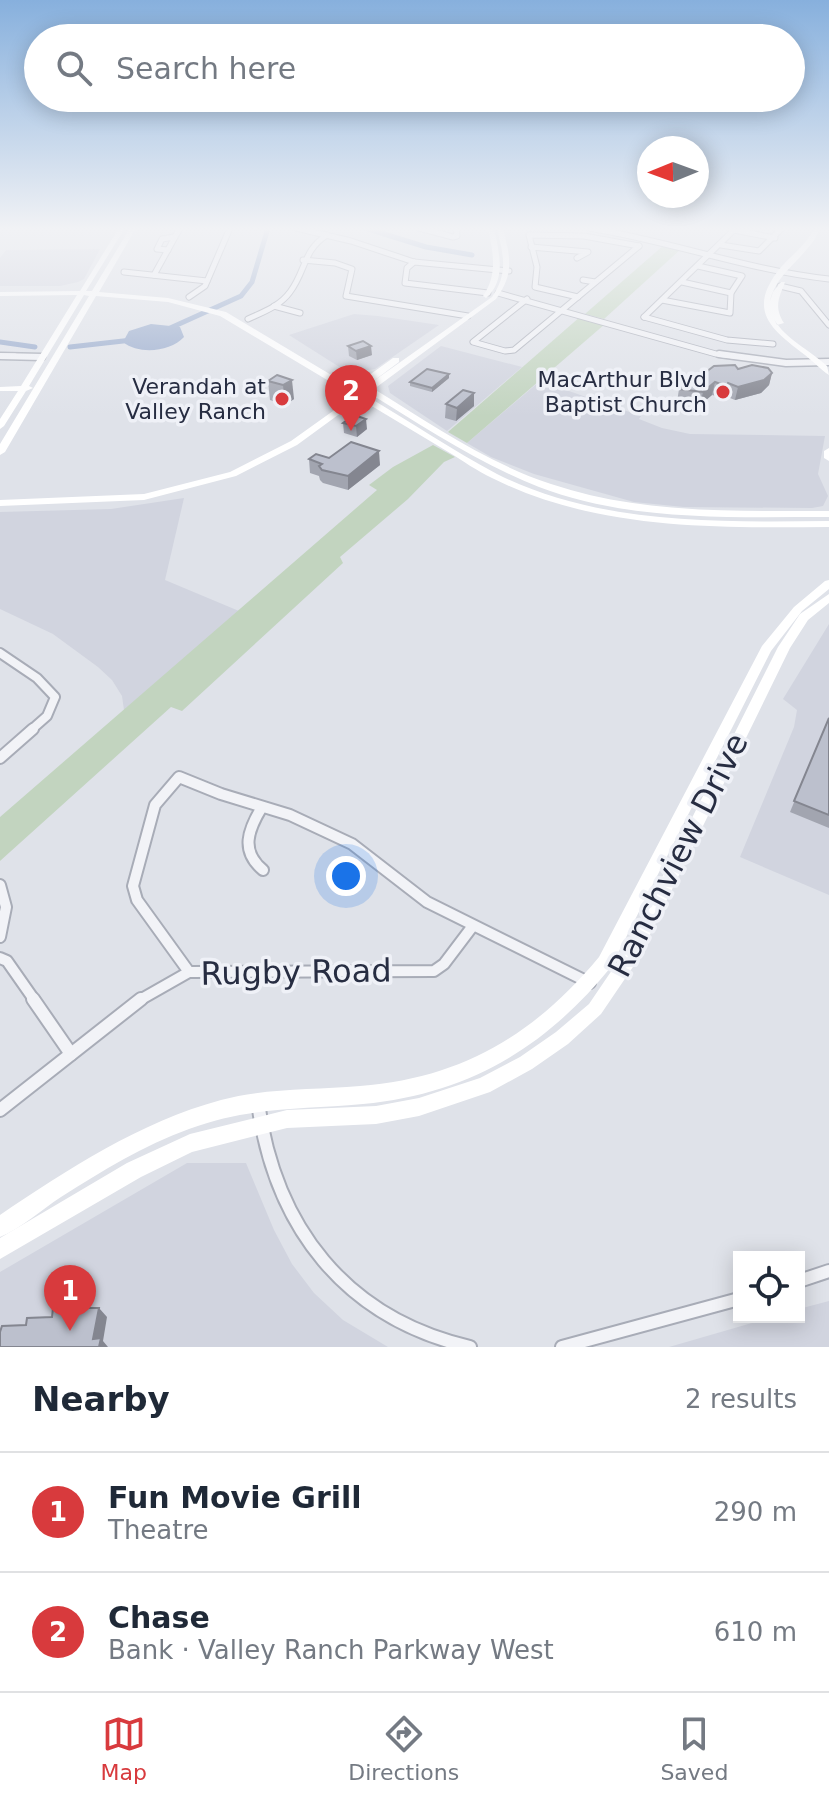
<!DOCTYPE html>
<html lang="en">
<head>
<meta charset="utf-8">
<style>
  :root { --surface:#fff; --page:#f2f2f3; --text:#1f2937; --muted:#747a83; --line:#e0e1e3; --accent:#d83a3d }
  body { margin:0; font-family:"DejaVu Sans",sans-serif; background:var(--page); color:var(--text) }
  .controls { position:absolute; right:24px; bottom:24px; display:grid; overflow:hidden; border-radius:0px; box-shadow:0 4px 20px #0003 }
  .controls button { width:72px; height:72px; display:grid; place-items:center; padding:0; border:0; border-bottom:2px solid var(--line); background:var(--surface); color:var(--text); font:40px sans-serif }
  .compass { position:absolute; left:637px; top:136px; width:72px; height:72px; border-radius:50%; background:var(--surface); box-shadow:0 4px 20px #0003; rotate:269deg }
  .you { position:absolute; left:346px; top:876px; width:28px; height:28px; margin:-20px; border:6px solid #fff; border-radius:50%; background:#1a73e8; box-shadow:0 0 0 12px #1a73e833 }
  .badge { display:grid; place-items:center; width:52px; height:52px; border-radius:50%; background:var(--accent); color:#fff; font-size:26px; font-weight:700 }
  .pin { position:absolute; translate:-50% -66px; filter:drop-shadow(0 2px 4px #0008) }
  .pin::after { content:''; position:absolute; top:42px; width:28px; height:24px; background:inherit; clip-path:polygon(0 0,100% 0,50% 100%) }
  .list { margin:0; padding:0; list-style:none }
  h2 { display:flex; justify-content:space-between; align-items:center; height:104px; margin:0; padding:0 32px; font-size:34px }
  h2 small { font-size:26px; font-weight:400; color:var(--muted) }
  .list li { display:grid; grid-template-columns:52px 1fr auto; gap:24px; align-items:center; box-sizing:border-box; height:120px; padding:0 32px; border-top:2px solid var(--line) }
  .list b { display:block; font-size:30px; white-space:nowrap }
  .list p { margin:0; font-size:26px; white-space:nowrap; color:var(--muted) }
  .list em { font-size:26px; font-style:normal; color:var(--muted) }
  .icon { flex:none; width:44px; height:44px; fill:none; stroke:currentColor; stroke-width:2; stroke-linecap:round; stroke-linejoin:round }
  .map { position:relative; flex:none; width:829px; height:1347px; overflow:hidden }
  .search { position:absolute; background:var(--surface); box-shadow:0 4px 20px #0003; left:24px; right:24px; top:24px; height:88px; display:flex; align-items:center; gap:20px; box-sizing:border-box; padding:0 28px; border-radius:44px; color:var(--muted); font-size:30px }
  .sheet { height:344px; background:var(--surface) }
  nav { display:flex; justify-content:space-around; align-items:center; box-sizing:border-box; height:112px; border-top:2px solid var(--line); background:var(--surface); font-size:22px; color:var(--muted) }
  nav a { display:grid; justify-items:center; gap:4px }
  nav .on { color:var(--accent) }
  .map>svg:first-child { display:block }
  .built { fill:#d1d4df }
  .green { fill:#c2d4bf }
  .water { fill:#97aacc }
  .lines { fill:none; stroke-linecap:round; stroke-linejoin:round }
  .canal { stroke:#97aacc; stroke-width:5 }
  .street-far4-casing { stroke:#a8acb7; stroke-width:7 }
  .street-far3-casing { stroke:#a8acb7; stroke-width:9 }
  .street-far2-casing { stroke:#a8acb7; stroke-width:12 }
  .street-far1-casing { stroke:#a8acb7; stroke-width:14 }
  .street-casing { stroke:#a8acb7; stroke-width:16 }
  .street-far4 { stroke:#f2f3f7; stroke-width:5 }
  .street-far3 { stroke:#f2f3f7; stroke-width:6 }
  .street-far2 { stroke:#f2f3f7; stroke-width:8 }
  .street-far1 { stroke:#f2f3f7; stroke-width:10 }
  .street { stroke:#f2f3f7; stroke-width:12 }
  .secondary { fill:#fff; fill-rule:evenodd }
  .wall { fill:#a2a5b0 }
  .shaded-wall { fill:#848690 }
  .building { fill:#bcc0cd; stroke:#848690; stroke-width:2 }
  .poi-dot { fill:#d83a3d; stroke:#eff1f7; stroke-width:3 }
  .labels { text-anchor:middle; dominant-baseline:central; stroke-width:7; stroke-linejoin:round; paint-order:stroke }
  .far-poi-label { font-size:22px; fill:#272d42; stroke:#eff1f7; text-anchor:end }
  .near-street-label { font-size:32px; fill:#272d42; stroke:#eff1f7 }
</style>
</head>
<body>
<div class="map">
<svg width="829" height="1347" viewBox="0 0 829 1347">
  <rect width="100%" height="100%" fill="#dfe2e9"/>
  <g class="built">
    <polygon points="100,249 84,279 78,282 60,286 0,286 0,258 6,250"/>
    <polygon points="354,314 378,316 439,325 375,369 360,371 341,368 289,335"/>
    <polygon points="441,346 522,367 447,431 390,393 388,386"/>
    <polygon points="540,381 641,416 639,419 662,428 690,434 825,436 818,474 828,496 823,506 812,508 684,507 634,502 534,474 491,457 467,443"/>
    <polygon points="184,498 165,580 239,611 124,710 122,696 112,680 98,667 53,634 0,609 0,512 111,509"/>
    <polygon points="829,624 829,895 740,857 794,727 797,710 783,699"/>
    <polygon points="187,1163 246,1163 274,1230 292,1264 314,1293 343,1320 388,1347 0,1347 0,1272"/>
    <polygon points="829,1301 829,1347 669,1347 773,1317 799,1317 799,1309"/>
  </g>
  <g class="green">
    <polygon points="665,244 681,249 604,319 585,314"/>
    <polygon points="581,316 605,324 467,443 448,432"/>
    <polygon points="433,445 455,457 444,462 408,499 340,557 343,563 182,711 171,707 0,861 0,817 377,490 369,485 393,467"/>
  </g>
  <path class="water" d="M 151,324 L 180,327 L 184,337 C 170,352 139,355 123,342 L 129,331 Z"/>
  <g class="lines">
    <g class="canal">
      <polyline points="365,228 426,247 472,255"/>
      <polyline points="168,329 241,296 252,282 268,228"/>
      <polyline points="0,342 35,347"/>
      <polyline points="70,347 132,340"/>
    </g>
    <defs>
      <g id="street-far4">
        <polyline points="296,228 351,241 414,262 509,271"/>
        <polyline points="419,228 453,237 457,236 456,228"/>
        <path d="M 589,228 C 670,241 747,270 829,279"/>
        <polyline points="734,230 775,238"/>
        <polyline points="721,245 759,251 782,228"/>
        <polyline points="531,247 588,252 577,258"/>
        <polyline points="168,250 157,249 162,239 174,237"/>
        <polyline points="303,260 335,263 352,269 346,296 468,316"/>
        <polyline points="414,262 407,268 405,283 488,293"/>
        <polyline points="124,272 207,281"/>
        <polyline points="154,275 180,228"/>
        <polyline points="583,280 595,282"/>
        <polyline points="682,282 731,293"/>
        <polyline points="780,286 801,291 829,325"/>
        <polyline points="498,293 716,354 734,356"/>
        <polyline points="189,297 205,286 230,228"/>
        <polyline points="578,297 535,287 537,267 529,235 584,236 639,246"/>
        <polyline points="527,299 473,342 505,351 514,350 639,246"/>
        <polyline points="662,300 730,313 731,293 742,276 698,266"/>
        <polyline points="274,306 300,313"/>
        <polyline points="644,317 727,340 773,344"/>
        <polyline points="644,317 736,228"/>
        <path d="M 248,319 C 263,312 280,306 290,292 C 306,271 303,250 327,235"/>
        <polyline points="0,356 15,356"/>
      </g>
      <g id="street-far3">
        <polyline points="719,354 786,363 829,362"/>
        <polyline points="0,356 42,357"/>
      </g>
      <polyline id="street-far2" points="0,653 37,678 55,697 47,716 30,731"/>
      <g id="street-far1">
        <polyline points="0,758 33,729"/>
        <path d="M 262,807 C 248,830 240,851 263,870"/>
        <polyline points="0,885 6,907 0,937"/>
        <polyline points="0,958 7,961 35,1001"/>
        <polyline points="189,972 137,900 133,886 155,805 179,777 221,794 290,815 352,844 427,902 590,983"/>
        <polyline points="138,1001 189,972 434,971 444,964 472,927"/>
      </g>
      <g id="street">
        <polyline points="33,999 71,1054"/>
        <path d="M 258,1103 C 275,1227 345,1318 470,1347"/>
        <polyline points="0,1110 141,999"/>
        <polyline points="799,1281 829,1271"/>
        <polyline points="562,1347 739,1299"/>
      </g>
    </defs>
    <use href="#street-far4" class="street-far4-casing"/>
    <use href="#street-far3" class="street-far3-casing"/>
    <use href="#street-far2" class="street-far2-casing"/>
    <use href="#street-far1" class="street-far1-casing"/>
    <use href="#street" class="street-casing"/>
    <use href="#street-far4" class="street-far4"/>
    <use href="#street-far3" class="street-far3"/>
    <use href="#street-far2" class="street-far2"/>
    <use href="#street-far1" class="street-far1"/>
    <use href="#street" class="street"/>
    <g class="secondary">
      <path d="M 119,228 L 125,228 L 86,291 L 92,291 L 130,228 L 136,228 L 99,292 L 168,298 L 226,312 L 353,388 L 356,385 L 351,381 L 352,379 L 361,381 L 393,358 L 399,358 L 399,362 L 368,385 L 492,297 C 509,272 503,255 497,228 L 503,228 C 510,257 515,273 496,299 L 374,389 C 431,424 487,463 551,484 C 640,514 736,511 829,511 L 829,517 C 733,517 630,522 539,487 C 478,463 424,427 369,393 L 365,395 C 409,421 452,450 497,474 C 598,525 719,522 829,521 L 829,527 C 716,528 595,530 492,478 C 477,471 463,461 450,453 C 420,435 390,417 360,399 L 297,445 L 236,476 L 144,500 L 0,506 L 0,500 L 144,494 L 230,472 L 291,441 L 354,396 L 220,316 L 168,302 L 96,296 L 5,452 L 0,455 L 0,444 L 89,296 L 84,295 L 29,386 L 33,388 L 26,391 L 4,426 L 0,429 L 0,419 L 18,391 L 0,391 L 0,387 L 21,386 L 77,295 L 0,296 L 0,292 L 80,291 Z"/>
      <path d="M 488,228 L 494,228 C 499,252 507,280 486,298 L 483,296 C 498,274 493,253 488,228 Z"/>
      <path d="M 814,228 L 820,228 C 810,256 777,270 770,301 L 773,292 L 781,282 L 785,282 C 780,296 773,306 784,323 L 777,325 L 774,319 C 785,339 810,350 827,366 L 829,375 C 821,370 814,362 805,355 C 769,328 746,309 782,266 C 793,254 808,243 814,228 Z"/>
      <path d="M 337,371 L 366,372 L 370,374 C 362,378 344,377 336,373 Z"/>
      <polygon points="829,448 829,461 824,458 824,451"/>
      <path d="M 829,580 L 829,589 L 802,611 L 771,651 L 611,967 C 545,1048 468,1094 363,1104 C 300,1110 251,1106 189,1129 C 144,1145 102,1171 61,1197 C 41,1210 22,1228 0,1237 L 0,1215 C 68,1169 140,1122 221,1100 C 266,1088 313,1090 360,1086 C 462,1078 535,1034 599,957 L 762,646 L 794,607 L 825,581 Z"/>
      <polygon points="829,594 829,603 808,620 790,648 637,961 601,1014 568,1044 532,1069 490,1092 419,1116 376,1124 287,1128 192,1152 141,1177 0,1259 0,1238 127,1163 190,1134 287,1110 376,1106 419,1098 480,1078 520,1057 556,1032 589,1004 625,951 778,647 800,614"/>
    </g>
  </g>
  <g class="wall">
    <polygon points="348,346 372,355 357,360 349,356"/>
    <polygon points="738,369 772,373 769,385 761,393 735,400 725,396 723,398 712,395 700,405 677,402 679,389 706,372"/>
    <polygon points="277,375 294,399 285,405 270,400 268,381"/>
    <polygon points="449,378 432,392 410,386 410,382"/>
    <polygon points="446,404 474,406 456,421 445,418"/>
    <polygon points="343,423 367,429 357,437 344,433"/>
    <polygon points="329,458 380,465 348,490 323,483 320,480 319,476 310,473 309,459"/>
    <polygon points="829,718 829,828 790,812"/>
  </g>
  <g class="shaded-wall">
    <polygon points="371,346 372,355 357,360 356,351"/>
    <polygon points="772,373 769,385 761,393 735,400 738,387"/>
    <polygon points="449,374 449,378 432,392 432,388"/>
    <polygon points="292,380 294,399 285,405 283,385"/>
    <polygon points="715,382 712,395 700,405 703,392"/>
    <polygon points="474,393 474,406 456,421 457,408"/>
    <polygon points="366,419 367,429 357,437 356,426"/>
    <polygon points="379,451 380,465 348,490 348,476"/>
    <polygon points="99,1308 107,1317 103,1341 108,1347 99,1347 93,1339"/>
  </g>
  <g class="building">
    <polygon points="363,341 371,346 356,351 348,346"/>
    <polygon points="735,365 738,369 752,365 768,368 772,373 764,380 738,387 728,383 726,386 715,382 703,392 679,389 701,371 706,372 714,366"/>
    <polygon points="427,369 449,374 432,388 410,382"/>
    <polygon points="277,375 292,380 283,385 268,381"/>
    <polygon points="463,390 474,393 457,408 446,404"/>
    <polygon points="354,415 366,419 356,426 343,423"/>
    <polygon points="351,442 379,451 348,476 322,470 319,466 322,464 309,459 316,454 329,458"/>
    <polygon points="829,718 829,815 794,801"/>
    <polygon points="53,1308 99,1308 93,1339 101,1338 99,1347 0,1347 0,1332 2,1326 26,1325 27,1318 52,1317"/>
  </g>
  <linearGradient id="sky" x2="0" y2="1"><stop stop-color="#87b0dd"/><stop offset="0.55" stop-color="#f1f2f5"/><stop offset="1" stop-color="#f1f2f5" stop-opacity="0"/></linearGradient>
  <rect width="829" height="416" fill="url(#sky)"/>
  <g class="poi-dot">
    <circle cx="723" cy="392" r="8"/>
    <circle cx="282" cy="399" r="8"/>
  </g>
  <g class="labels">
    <g class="far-poi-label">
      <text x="707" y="379">MacArthur Blvd<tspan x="707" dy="25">Baptist Church</tspan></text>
      <text x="266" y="386">Verandah at<tspan x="266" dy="25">Valley Ranch</tspan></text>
    </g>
    <g class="near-street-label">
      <text transform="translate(678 855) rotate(-63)">Ranchview Drive</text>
      <text transform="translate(296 972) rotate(-1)">Rugby Road</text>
    </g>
  </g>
</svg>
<div class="controls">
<button><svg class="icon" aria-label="locate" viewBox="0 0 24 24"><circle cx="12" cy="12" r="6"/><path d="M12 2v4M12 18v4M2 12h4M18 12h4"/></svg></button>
</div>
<svg class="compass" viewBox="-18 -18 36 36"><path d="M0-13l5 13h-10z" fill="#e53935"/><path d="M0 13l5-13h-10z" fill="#747a83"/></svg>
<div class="you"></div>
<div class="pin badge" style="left:70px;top:1331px">1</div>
<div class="pin badge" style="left:351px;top:431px">2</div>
<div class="search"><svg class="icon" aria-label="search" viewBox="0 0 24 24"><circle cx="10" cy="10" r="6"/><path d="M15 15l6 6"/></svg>Search here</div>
</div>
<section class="sheet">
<h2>Nearby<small>2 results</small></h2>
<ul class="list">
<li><span class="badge">1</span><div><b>Fun Movie Grill</b><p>Theatre</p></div><em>290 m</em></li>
<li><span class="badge">2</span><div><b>Chase</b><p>Bank · Valley Ranch Parkway West</p></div><em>610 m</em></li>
</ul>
</section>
<nav>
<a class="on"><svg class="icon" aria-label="map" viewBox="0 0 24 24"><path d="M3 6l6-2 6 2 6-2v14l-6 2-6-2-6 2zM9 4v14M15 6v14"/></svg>Map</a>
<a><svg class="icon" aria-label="directions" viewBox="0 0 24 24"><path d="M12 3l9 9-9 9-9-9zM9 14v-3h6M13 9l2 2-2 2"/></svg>Directions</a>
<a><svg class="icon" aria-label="saved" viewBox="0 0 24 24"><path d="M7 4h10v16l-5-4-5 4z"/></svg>Saved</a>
</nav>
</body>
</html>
